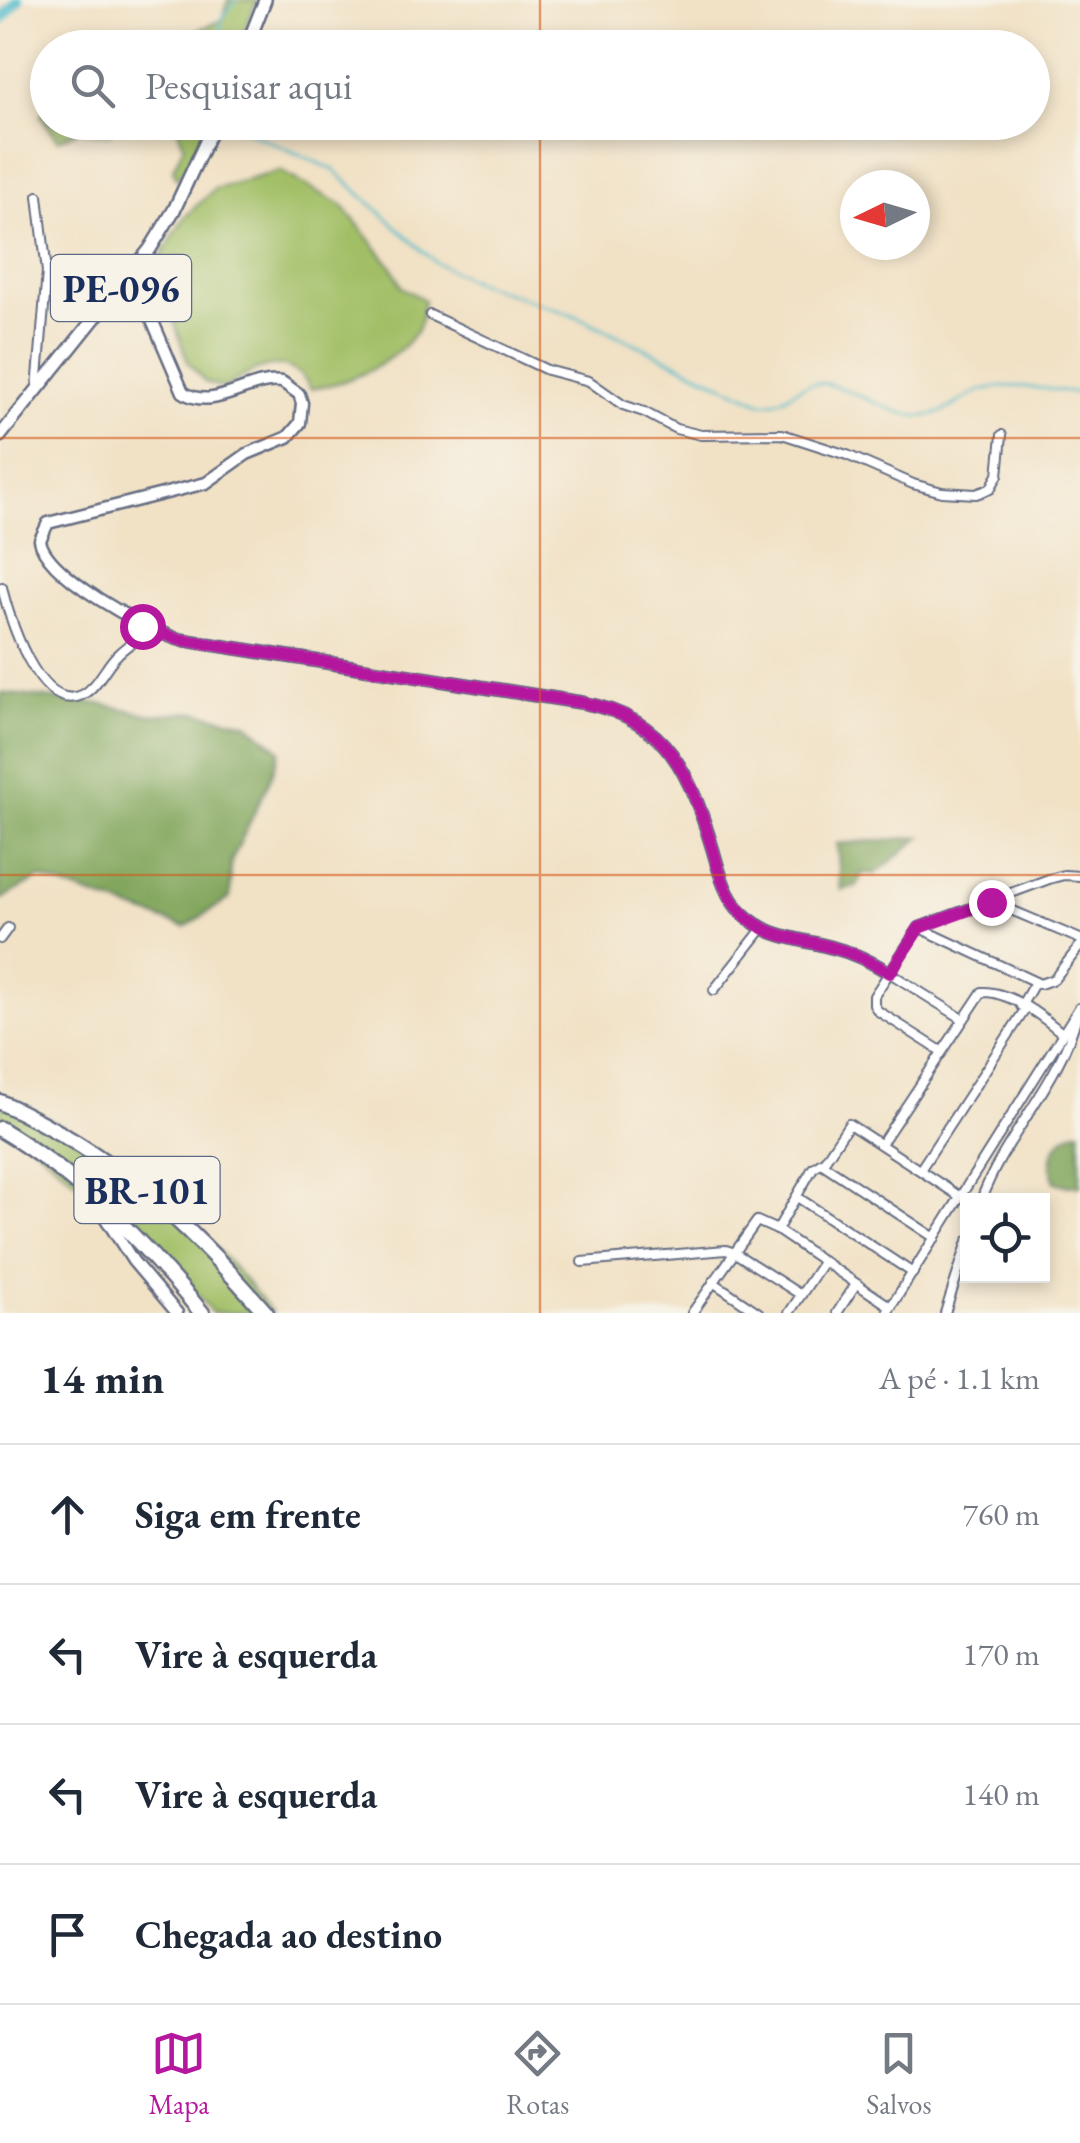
<!DOCTYPE html>
<html lang="pt">
<head>
<meta charset="utf-8">
<style>
  :root { --surface:#fff; --page:#f2f2f3; --text:#1f2937; --muted:#747a83; --line:#e0e1e3; --accent:#b5179e }
  body { margin:0; font-family:"EB Garamond",serif; background:var(--page); color:var(--text) }
  .controls { position:absolute; right:30px; bottom:30px; display:grid; overflow:hidden; border-radius:0px; box-shadow:0 5px 15px #0003 }
  .controls button { width:90px; height:90px; display:grid; place-items:center; padding:0; border:0; border-bottom:2px solid var(--line); background:var(--surface); color:var(--text); font:50px sans-serif }
  .compass { position:absolute; left:840px; top:170px; width:90px; height:90px; border-radius:50%; background:var(--surface); box-shadow:0 5px 15px #0003; rotate:265deg }
  .stop { position:absolute; width:30px; height:30px; margin:-22px; border:8px solid #b5179e; border-radius:50%; background:#fff }
  .stop.end { background:#b5179e; border-color:#fff; box-shadow:0 2px 10px #0008 }
  .list { margin:0; padding:0; list-style:none }
  h2 { display:flex; justify-content:space-between; align-items:center; height:130px; margin:0; padding:0 40px; font-size:42px }
  h2 small { font-size:32px; font-weight:400; color:var(--muted) }
  .list li { display:grid; grid-template-columns:65px 1fr auto; gap:30px; align-items:center; box-sizing:border-box; height:140px; padding:0 40px; border-top:2px solid var(--line) }
  .list b { display:block; font-size:38px; white-space:nowrap }
  .list em { font-size:32px; font-style:normal; color:var(--muted) }
  .icon { flex:none; width:55px; height:55px; fill:none; stroke:currentColor; stroke-width:2; stroke-linecap:round; stroke-linejoin:round }
  .map { position:relative; flex:none; width:1080px; height:1313px; overflow:hidden }
  .search { position:absolute; background:var(--surface); box-shadow:0 5px 15px #0003; left:30px; right:30px; top:30px; height:110px; display:flex; align-items:center; gap:25px; box-sizing:border-box; padding:0 35px; border-radius:55px; color:var(--muted); font-size:38px }
  .sheet { height:690px; background:var(--surface) }
  nav { display:flex; justify-content:space-around; align-items:center; box-sizing:border-box; height:140px; border-top:2px solid var(--line); background:var(--surface); font-size:28px; color:var(--muted) }
  nav a { display:grid; justify-items:center; gap:5px }
  nav .on { color:var(--accent) }
  .map>svg:first-child { display:block }
  .green { fill:#a2bf66; stroke:#5e7762; stroke-width:2.5 }
  .forest { fill:#81a65b; stroke:#4e6a5c; stroke-width:2.5 }
  .lines { fill:none; stroke-linecap:round; stroke-linejoin:round }
  .stream { stroke:#50bbcb; stroke-width:2.5 }
  .river { stroke:#50bbcb; stroke-width:11 }
  .street-casing { stroke:#666d82; stroke-width:12 }
  .secondary-casing { stroke:#666d82; stroke-width:15 }
  .primary-casing { stroke:#666d82; stroke-width:16 }
  .highway-casing { stroke:#666d82; stroke-width:19 }
  .street { stroke:#fff; stroke-width:8 }
  .secondary { stroke:#fff; stroke-width:10 }
  .primary { stroke:#fff; stroke-width:11 }
  .highway { stroke:#fff; stroke-width:14 }
  .route { stroke:#b5179e; stroke-width:12 }
  .grid { fill:none; stroke:#d45514; stroke-width:2.5; stroke-opacity:0.55 }
  .labels { text-anchor:middle; dominant-baseline:central; stroke-width:9; stroke-linejoin:round; paint-order:stroke }
  .shield { fill:#f7f3e8; stroke:#5d6a87; stroke-width:2.5 }
  .shield-label { font-size:38px; font-weight:bold; fill:#1b2f5e }
</style>
</head>
<body>
<div class="map">
<svg width="1080" height="1313" viewBox="0 0 1080 1313">
  <rect width="100%" height="100%" fill="#f7f3e8"/>
  <filter id="ink" filterUnits="userSpaceOnUse"><feTurbulence type="fractalNoise" baseFrequency=".01" numOctaves="2"/><feDisplacementMap in="SourceGraphic" scale="20" xChannelSelector="R" yChannelSelector="G"/><feConvolveMatrix kernelMatrix="1 2 1 2 8 2 1 2 1" color-interpolation-filters="sRGB"/></filter>
  <filter id="wash" filterUnits="userSpaceOnUse"><feTurbulence type="fractalNoise" baseFrequency=".0048" numOctaves="4" result="noise"/><feDisplacementMap in="SourceGraphic" scale="40" xChannelSelector="R" yChannelSelector="G"/><feGaussianBlur stdDeviation="2.25" result="paint"/><feColorMatrix in="noise" values="0 0 0 0 0 0 0 0 0 0 0 0 0 0 0 0 0 1.4 0 .05"/><feComposite in="paint" operator="in"/></filter>
  <g filter="url(#wash)">
    <rect width="100%" height="100%" fill="#f1e1c5"/>
    <g class="green">
      <polygon points="228,0 257,0 238,47 143,47 160,39 192,33 223,20"/>
      <polygon points="47,104 48,122 120,123 109,134 79,130 58,140 41,116"/>
      <polygon points="123,123 207,123 190,162 177,179 173,169 184,145 177,127"/>
      <path d="M 280,171 L 342,205 L 392,267 L 402,287 L 424,300 C 422,310 422,324 416,332 C 391,365 352,382 311,389 C 288,348 255,369 223,388 L 205,382 L 188,362 L 155,266 L 184,218 L 214,189 Z"/>
      <path d="M 0,1094 C 37,1113 75,1132 109,1155 C 172,1197 224,1255 272,1313 L 212,1313 L 164,1254 L 20,1134 L 0,1122 Z"/>
    </g>
    <g class="forest">
      <polygon points="0,693 102,704 151,715 196,712 247,723 280,750 272,775 231,862 230,898 185,927 40,878 0,900"/>
      <polygon points="921,837 875,874 862,873 857,886 841,890 837,844"/>
      <path d="M 1080,1130 L 1080,1185 L 1068,1186 L 1055,1182 C 1046,1158 1055,1137 1080,1130 Z"/>
    </g>
    <g class="lines">
      <g class="stream">
        <polyline points="195,48 204,48"/>
        <polyline points="221,48 221,20 236,0"/>
        <path d="M 226,122 L 334,170 L 435,262 L 470,280 L 576,316 L 760,402 C 787,405 791,386 816,383 C 840,381 887,414 918,416 C 944,418 957,400 980,391 C 1009,381 1050,390 1080,393"/>
      </g>
      <polyline class="river" points="0,21 18,0"/>
    </g>
  </g>
  <g filter="url(#ink)">
    <g class="lines">
      <defs>
        <g id="street">
          <polyline points="430,315 547,370 589,381 623,405 644,412 676,429 701,435 782,434 847,455 913,484 942,492 976,494 990,489 998,475 1002,435"/>
          <polyline points="37,389 47,272 38,196"/>
          <path d="M 2,587 C 8,615 39,715 82,695 C 98,687 105,666 118,654 C 127,645 139,638 149,630"/>
          <polyline points="992,902 1080,939"/>
          <polyline points="920,928 1040,984 1054,979 1080,946"/>
          <polyline points="0,939 8,928"/>
          <polyline points="890,973 963,1019"/>
          <polyline points="714,990 762,929"/>
          <polyline points="1021,1006 1035,982"/>
          <polyline points="941,1051 878,1011 874,1005 874,996 919,927 1049,879 1064,875 1080,876"/>
          <path d="M 881,1144 L 982,992 C 1010,991 1042,1016 1062,1033"/>
          <polyline points="821,1163 935,1238"/>
          <polyline points="920,1170 1026,1008"/>
          <polyline points="797,1197 913,1273"/>
          <path d="M 981,1200 C 1005,1134 1060,1084 1077,1015"/>
          <polyline points="777,1230 813,1168 825,1160 849,1124 959,1196"/>
          <polyline points="582,1262 726,1250 735,1253 801,1295"/>
          <polyline points="713,1282 759,1313"/>
          <polyline points="692,1313 757,1221 777,1230 891,1307"/>
          <polyline points="789,1313 823,1262"/>
          <polyline points="837,1313 856,1284"/>
          <polyline points="887,1313 1079,1008"/>
          <polyline points="945,1313 968,1241"/>
        </g>
        <g id="secondary">
          <path d="M 125,282 L 144,301 L 183,392 C 214,413 249,377 282,382 L 299,394 L 302,403 L 300,423 L 288,437 L 247,454 L 206,483 L 48,523 L 40,540 C 45,575 144,628 177,639 L 584,703 C 669,719 690,775 713,850 C 719,871 725,896 741,912 C 768,939 800,938 834,948 C 854,953 872,962 890,973"/>
          <polyline points="99,1208 133,1261 177,1313"/>
        </g>
        <g id="primary">
          <polyline points="246,48 265,0"/>
          <polyline points="0,436 150,249 174,210 215,122"/>
        </g>
        <g id="highway">
          <path d="M 0,1102 C 116,1156 183,1218 266,1313"/>
          <path d="M 0,1129 C 83,1179 141,1240 202,1313"/>
        </g>
      </defs>
      <use href="#street" class="street-casing"/>
      <use href="#secondary" class="secondary-casing"/>
      <use href="#primary" class="primary-casing"/>
      <use href="#highway" class="highway-casing"/>
      <use href="#street" class="street"/>
      <use href="#secondary" class="secondary"/>
      <use href="#primary" class="primary"/>
      <use href="#highway" class="highway"/>
    </g>
  </g>
  <g class="lines" filter="url(#ink)">
    <path class="route" d="M 142,626 L 177,639 L 584,703 C 669,719 690,775 713,850 C 719,871 725,896 741,912 C 768,939 800,938 834,948 C 854,953 872,962 890,973 L 919,928 L 991,902"/>
  </g>
  <path class="grid" d="M 540,0 L 540,48M 540,122 L 540,1313M 0,438 L 1080,438M 0,875 L 1080,875"/>
  <g class="labels">
    <g class="shield">
      <rect x="51" y="255" width="140" height="66" rx="8"/>
      <rect x="74.5" y="1157" width="145" height="66" rx="8"/>
    </g>
    <g class="shield-label">
      <text x="121" y="288">PE-096</text>
      <text x="147" y="1190">BR-101</text>
    </g>
  </g>
</svg>
<div class="controls">
<button><svg class="icon" aria-label="locate" viewBox="0 0 24 24"><circle cx="12" cy="12" r="6"/><path d="M12 2v4M12 18v4M2 12h4M18 12h4"/></svg></button>
</div>
<svg class="compass" viewBox="-18 -18 36 36"><path d="M0-13l5 13h-10z" fill="#e53935"/><path d="M0 13l5-13h-10z" fill="#747a83"/></svg>
<div class="stop" style="left:142px;top:626px"></div>
<div class="stop end" style="left:991px;top:902px"></div>
<div class="search"><svg class="icon" aria-label="search" viewBox="0 0 24 24"><circle cx="10" cy="10" r="6"/><path d="M15 15l6 6"/></svg>Pesquisar aqui</div>
</div>
<section class="sheet">
<h2>14 min<small>A pé · 1.1 km</small></h2>
<ul class="list">
<li><svg class="icon" aria-label="ahead" viewBox="0 0 24 24"><path d="M12 20V5M6 11l6-6 6 6"/></svg><div><b>Siga em frente</b></div><em>760 m</em></li>
<li><svg class="icon" aria-label="left" viewBox="0 0 24 24"><path d="M17 20v-9H6M10 6l-5 5 5 5"/></svg><div><b>Vire à esquerda</b></div><em>170 m</em></li>
<li><svg class="icon" aria-label="left" viewBox="0 0 24 24"><path d="M17 20v-9H6M10 6l-5 5 5 5"/></svg><div><b>Vire à esquerda</b></div><em>140 m</em></li>
<li><svg class="icon" aria-label="arrive" viewBox="0 0 24 24"><path d="M6 21V4h12l-3 4 3 4H6"/></svg><div><b>Chegada ao destino</b></div></li>
</ul>
</section>
<nav>
<a class="on"><svg class="icon" aria-label="map" viewBox="0 0 24 24"><path d="M3 6l6-2 6 2 6-2v14l-6 2-6-2-6 2zM9 4v14M15 6v14"/></svg>Mapa</a>
<a><svg class="icon" aria-label="directions" viewBox="0 0 24 24"><path d="M12 3l9 9-9 9-9-9zM9 14v-3h6M13 9l2 2-2 2"/></svg>Rotas</a>
<a><svg class="icon" aria-label="saved" viewBox="0 0 24 24"><path d="M7 4h10v16l-5-4-5 4z"/></svg>Salvos</a>
</nav>
</body>
</html>
